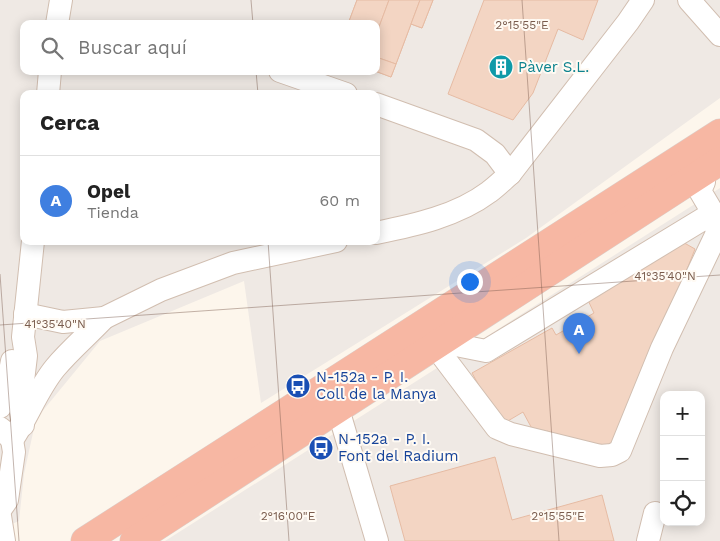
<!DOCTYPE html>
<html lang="es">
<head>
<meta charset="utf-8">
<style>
  :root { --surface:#fff; --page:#f6f6f6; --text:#222; --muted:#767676; --line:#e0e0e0; --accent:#b45309 }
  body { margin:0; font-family:"Work Sans",sans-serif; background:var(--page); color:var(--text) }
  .controls { position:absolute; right:15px; bottom:15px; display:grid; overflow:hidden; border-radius:10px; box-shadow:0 2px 12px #0003 }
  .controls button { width:45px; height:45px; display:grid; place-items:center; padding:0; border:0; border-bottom:1px solid var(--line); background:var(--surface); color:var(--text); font:25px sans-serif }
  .you { position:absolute; left:469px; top:281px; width:18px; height:18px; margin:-12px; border:4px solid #fff; border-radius:50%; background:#1a73e8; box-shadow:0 0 0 8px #1a73e833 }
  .badge { display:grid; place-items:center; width:32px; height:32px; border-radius:50%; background:var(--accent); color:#fff; font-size:16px; font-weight:700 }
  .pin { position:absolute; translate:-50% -41px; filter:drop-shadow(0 1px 2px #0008) }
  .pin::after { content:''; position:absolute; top:26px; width:18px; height:15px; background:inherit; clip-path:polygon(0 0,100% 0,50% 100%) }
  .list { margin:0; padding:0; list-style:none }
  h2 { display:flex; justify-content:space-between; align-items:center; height:65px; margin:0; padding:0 20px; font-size:21px }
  h2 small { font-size:16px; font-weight:400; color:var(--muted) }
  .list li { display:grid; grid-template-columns:32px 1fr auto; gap:15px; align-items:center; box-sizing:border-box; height:90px; padding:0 20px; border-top:1px solid var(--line) }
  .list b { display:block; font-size:19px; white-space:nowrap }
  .list p { margin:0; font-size:16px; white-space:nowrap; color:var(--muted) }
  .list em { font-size:16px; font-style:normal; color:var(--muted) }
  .icon { flex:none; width:28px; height:28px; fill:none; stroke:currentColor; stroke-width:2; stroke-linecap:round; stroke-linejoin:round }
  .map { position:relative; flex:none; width:720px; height:541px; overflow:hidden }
  .search { position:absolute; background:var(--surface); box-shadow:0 2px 12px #0003; left:20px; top:20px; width:360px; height:55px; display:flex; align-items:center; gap:12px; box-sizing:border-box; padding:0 18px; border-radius:10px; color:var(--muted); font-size:19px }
  .panel { position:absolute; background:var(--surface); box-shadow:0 2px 12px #0003; left:20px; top:90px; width:360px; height:155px; border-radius:10px }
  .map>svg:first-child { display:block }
  .industrial { fill:#efe9e4; fill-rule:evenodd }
  .building { fill:#f3d5c3; stroke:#e6bba3 }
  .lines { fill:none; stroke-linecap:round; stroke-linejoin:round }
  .minor-casing { stroke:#d1beb0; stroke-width:24 }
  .highway-casing { stroke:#dad1cd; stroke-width:29 }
  .minor { stroke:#fff; stroke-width:22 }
  .highway { stroke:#f7b7a3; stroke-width:28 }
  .ticks { fill:none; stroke:#7a5c4d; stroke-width:1; stroke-opacity:0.45 }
  .labels { text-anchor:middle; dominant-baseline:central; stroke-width:4; stroke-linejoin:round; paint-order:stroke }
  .culture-label { font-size:15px; fill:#0d838f; stroke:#fffaf3; text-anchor:start }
  .transit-label { font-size:15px; fill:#164399; stroke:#fffaf3; text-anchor:start }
  .ticks-label { font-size:12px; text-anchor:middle; fill:#7a5c4d; stroke:#fffaf3; stroke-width:4; stroke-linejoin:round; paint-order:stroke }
</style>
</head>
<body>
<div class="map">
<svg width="720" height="541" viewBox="0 0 720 541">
  <rect width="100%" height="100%" fill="#fdf6ec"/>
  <g class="industrial">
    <path d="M 0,0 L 720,0 L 720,98 L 526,238 L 261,403 L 244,281 L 100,341 L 36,419 L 24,474 L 19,521 L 0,529 ZM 24,24 L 376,24 L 376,71 L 24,71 ZM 24,94 L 376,94 L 376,241 L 24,241 Z"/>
    <path d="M 720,188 L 720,541 L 165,541 ZM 664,395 L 701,395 L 701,522 L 664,522 Z"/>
  </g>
  <g class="building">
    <polygon points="357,0 433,0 422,28 411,24 391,77 375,71 376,71 376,24 348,24"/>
    <polygon points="357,0 389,0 376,35 376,24 348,24"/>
    <polygon points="389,0 420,0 396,64 376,57 376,35"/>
    <polygon points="420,0 433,0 422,28 411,24"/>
    <polygon points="484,0 598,0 583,40 558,29 533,93 513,120 448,94"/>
    <polygon points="376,57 396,64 391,77 375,71 376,71"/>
    <polygon points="679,240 695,249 618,445 555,443 548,431 536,436 523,412 501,425 472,373 552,328 556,335 594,313 586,296"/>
    <polygon points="495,457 512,520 602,495 614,541 405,541 390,486"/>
  </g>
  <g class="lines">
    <defs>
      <g id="minor">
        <polyline points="689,0 720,35"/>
        <polyline points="57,24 61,0"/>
        <polyline points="280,71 346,94"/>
        <polyline points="48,94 50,71"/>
        <polyline points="376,104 476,140 495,154 510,174"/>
        <path d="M 376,233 C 415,225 457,216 489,192 C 496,187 503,180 510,174 L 628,22 L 643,0"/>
        <polyline points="25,314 63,322 104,318 161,290 233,263 336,241"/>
        <polyline points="441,342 486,351 713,213 700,191 704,182"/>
        <polyline points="435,346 497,428 511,434 600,456 612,455 620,451 662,348 717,233 713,213"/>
        <polyline points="0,407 7,386 12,361"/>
        <polyline points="338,409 377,541"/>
        <polyline points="23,425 20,406 26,356 23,337 33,241"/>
        <polyline points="0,428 5,432 12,440 14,452 7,500 0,510"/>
        <path d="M 12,440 C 28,417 37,390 55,368 C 70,350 88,335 104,318"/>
        <polyline points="0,516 4,541"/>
        <polyline points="648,541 655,513"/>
      </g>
      <g id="highway">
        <polyline points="85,541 720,133"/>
        <polyline points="134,541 720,161"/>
      </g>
    </defs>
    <use href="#minor" class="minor-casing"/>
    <use href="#highway" class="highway-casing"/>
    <use href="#minor" class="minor"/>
    <use href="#highway" class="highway"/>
  </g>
  <path class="ticks" d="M 251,0 L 253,24M 522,0 L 559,541M 256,71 L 258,94M 268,241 L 289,541M 0,274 L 19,541M 0,325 L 720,275"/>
  <defs>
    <symbol id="building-disc" viewBox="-11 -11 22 22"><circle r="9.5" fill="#0f9aa8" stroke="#fffaf3"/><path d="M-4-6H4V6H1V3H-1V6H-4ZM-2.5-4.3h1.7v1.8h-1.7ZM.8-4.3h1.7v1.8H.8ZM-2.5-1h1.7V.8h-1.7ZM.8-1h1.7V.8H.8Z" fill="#fff"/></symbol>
    <symbol id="bus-disc" viewBox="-11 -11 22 22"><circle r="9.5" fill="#1a4fb4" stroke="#fffaf3"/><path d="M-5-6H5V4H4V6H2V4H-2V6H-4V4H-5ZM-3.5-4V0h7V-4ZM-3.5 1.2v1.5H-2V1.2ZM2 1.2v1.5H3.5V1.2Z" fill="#fff"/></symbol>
  </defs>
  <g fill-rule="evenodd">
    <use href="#building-disc" x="487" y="53" width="28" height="28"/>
    <use href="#bus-disc" x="284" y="372" width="28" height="28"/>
    <use href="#bus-disc" x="307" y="434" width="28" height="28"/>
  </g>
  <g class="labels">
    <g class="culture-label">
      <text x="518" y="67">Pàver S.L.</text>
    </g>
    <g class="transit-label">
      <text x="316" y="377">N-152a - P. I.<tspan x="316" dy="17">Coll de la Manya</tspan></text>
      <text x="338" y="439">N-152a - P. I.<tspan x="338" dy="17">Font del Radium</tspan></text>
    </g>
  </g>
  <g class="ticks-label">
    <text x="522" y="29">2°15'55"E</text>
    <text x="665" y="280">41°35'40"N</text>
    <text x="55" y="328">41°35'40"N</text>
    <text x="288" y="520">2°16'00"E</text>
    <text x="558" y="520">2°15'55"E</text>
  </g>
</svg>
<div class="controls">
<button>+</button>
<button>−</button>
<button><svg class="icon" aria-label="locate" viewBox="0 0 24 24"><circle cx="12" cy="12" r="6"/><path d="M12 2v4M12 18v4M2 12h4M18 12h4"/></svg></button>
</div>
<div class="you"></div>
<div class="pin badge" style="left:579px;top:354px;background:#3f7fe0">A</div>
<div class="search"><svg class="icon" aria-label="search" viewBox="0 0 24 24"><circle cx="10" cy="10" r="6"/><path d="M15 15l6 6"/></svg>Buscar aquí</div>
<section class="panel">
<h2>Cerca<small></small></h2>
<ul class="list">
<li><span class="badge" style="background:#3f7fe0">A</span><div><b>Opel</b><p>Tienda</p></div><em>60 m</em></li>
</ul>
</section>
</div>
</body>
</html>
